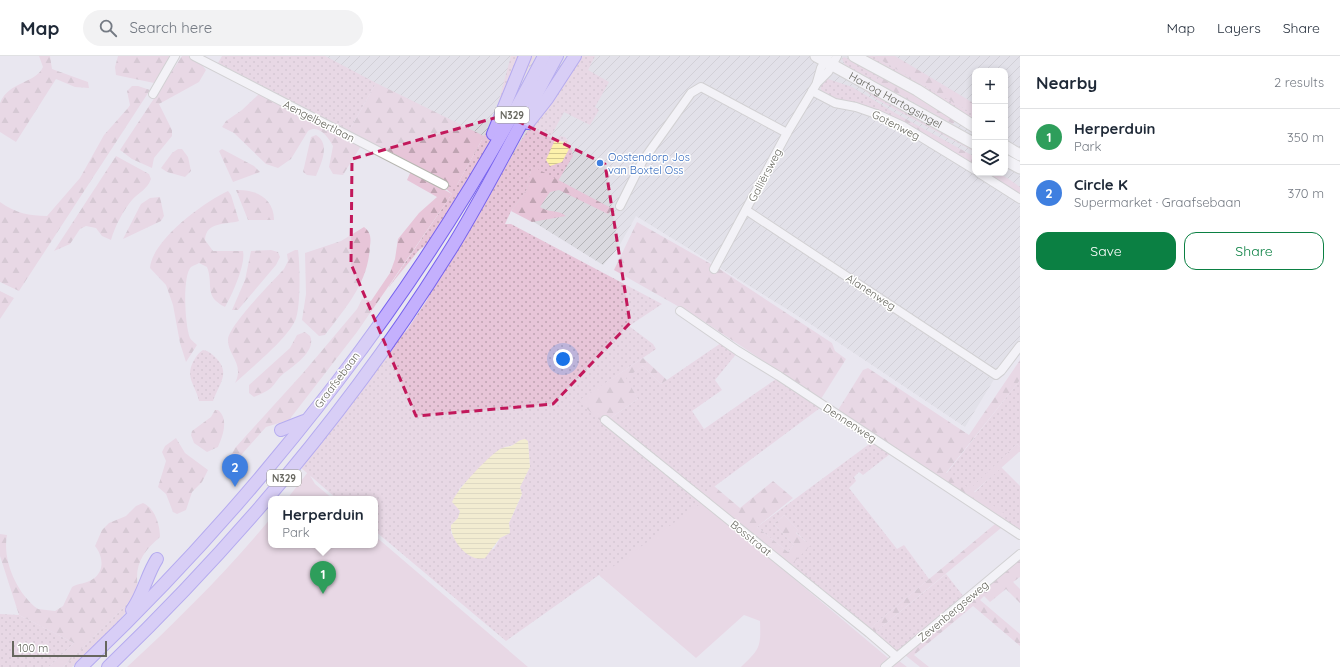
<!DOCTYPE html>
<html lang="en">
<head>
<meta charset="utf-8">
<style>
  :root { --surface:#fff; --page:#f2f2f3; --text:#1f2937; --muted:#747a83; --line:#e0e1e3; --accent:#0b8043 }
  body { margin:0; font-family:Quicksand,sans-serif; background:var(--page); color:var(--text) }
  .controls { position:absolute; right:12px; top:12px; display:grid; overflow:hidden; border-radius:8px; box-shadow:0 2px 6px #0003 }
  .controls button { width:36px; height:36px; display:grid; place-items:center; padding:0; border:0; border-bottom:1px solid var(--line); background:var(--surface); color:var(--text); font:20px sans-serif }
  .scale { position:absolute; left:12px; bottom:10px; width:95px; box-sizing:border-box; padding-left:4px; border:2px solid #67675f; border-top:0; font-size:11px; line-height:14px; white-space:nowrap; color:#67675f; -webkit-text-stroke:3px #fff; paint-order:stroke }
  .you { position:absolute; left:563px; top:303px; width:14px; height:14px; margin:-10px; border:3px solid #fff; border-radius:50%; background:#1a73e8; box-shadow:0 0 0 6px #1a73e833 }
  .badge { display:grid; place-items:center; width:26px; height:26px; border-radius:50%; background:var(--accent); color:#fff; font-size:13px; font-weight:700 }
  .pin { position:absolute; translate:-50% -33px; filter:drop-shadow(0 1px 2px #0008) }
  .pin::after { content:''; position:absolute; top:21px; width:14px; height:12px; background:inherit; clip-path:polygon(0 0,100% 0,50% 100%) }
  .popup { position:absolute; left:268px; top:440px; width:110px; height:52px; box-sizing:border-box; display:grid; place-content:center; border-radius:8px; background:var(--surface); filter:drop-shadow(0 1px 3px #0005); font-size:13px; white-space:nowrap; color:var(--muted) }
  .popup b { font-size:15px; color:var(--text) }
  .popup::after { content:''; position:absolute; left:50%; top:100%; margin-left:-8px; border:8px solid transparent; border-top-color:var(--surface) }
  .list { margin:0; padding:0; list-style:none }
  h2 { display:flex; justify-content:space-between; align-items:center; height:52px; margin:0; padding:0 16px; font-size:17px }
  h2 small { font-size:13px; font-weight:400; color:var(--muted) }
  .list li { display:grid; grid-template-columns:26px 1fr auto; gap:12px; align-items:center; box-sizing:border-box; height:56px; padding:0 16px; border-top:1px solid var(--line) }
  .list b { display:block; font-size:15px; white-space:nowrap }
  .list p { margin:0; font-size:13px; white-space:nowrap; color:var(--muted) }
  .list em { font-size:13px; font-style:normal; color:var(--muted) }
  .actions { display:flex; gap:8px; padding:12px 16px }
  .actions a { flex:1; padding:9px 0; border:1px solid var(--accent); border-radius:12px; text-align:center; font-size:14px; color:var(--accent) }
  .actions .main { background:var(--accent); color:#fff }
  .icon { flex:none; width:22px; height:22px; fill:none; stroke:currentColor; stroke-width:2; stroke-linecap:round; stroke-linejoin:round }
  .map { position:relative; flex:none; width:1020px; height:611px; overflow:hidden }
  header { display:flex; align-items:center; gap:24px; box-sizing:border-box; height:56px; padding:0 20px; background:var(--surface); border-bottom:1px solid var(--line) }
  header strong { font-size:19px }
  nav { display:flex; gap:22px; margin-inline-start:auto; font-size:14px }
  .search { width:280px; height:36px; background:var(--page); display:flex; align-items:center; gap:10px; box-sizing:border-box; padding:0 14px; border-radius:22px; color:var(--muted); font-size:15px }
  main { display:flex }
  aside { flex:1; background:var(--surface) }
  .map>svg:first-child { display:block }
  .industrial { fill:url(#industrial-furrows); fill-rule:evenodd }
  .grass { fill:url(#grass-dots); fill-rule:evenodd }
  .forest { fill:url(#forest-firs) }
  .park { fill:#e7c5d8 }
  .water { fill:url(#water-rules) }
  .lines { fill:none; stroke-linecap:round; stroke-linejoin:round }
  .street-casing { stroke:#b6b6b0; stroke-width:10 }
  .secondary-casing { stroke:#b9b9b1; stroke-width:13 }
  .primary-casing { stroke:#7662ee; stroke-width:14 }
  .street { stroke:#fff; stroke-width:8 }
  .secondary { stroke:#fff; stroke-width:11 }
  .primary { stroke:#c4b0fd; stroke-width:12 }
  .marked { fill:none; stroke:#c2185b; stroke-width:3; stroke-dasharray:8 5; stroke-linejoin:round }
  .shop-dot { fill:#3f7fe0; stroke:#fff; stroke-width:1.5 }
  .labels { text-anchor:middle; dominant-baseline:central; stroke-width:3; stroke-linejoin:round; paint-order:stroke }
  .shield { fill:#fff; stroke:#95958f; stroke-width:1 }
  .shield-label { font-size:10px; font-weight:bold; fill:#67675f }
  .street-label { font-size:11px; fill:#67675f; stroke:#fff }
  .shop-label { font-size:11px; fill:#366cbe; stroke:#fff; text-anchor:start }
</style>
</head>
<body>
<header>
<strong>Map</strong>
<div class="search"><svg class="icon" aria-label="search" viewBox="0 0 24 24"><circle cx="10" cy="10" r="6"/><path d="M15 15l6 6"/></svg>Search here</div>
<nav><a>Map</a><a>Layers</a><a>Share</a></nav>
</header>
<main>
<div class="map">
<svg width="1020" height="611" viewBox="0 0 1020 611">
  <defs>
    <pattern id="industrial-furrows" width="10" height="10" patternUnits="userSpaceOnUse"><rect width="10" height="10" fill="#dad9df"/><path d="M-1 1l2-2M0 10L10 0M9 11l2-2" fill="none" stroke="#b5b4b8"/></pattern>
    <pattern id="grass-dots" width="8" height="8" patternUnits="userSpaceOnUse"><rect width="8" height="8" fill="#e7c5d8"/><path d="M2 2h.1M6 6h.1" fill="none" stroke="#bfa4b2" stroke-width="1.8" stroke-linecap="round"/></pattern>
    <pattern id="forest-firs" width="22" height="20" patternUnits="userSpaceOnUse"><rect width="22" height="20" fill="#e7c5d8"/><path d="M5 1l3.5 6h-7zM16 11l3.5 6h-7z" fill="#bfa4b2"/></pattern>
    <pattern id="water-rules" width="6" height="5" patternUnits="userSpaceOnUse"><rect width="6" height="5" fill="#fdf1ab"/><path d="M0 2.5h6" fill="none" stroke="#d1c78e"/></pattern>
  </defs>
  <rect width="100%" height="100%" fill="#e9e7f0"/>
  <path class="industrial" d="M 320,0 L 1020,0 L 1020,284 L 1015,289 L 965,371 L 806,265 L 636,160 L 618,192 L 603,209 L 508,150 L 535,112 ZM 975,15 L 1005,15 L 1005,117 L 975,117 Z"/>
  <g class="grass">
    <polygon points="222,0 325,0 376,27 349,75 218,7"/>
    <polygon points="511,0 535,0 483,100 446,160 427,189 419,194 388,232 452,138 445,132 447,128 457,129 494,62"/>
    <path d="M 578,0 L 595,0 L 588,14 L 609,26 L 595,51 L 599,54 L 590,69 L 564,56 L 550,82 L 553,84 C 567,73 571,89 573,100 L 558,125 L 532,111 L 526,135 L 511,155 L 505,168 L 511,168 L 662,248 L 629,270 L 653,288 L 656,293 L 579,345 L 783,512 L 741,546 L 641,555 L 599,519 L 506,585 L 375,475 L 375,443 L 337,443 L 299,410 L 390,291 L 407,274 L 427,244 L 434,225 L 474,165 L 520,86 ZM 528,385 L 530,411 L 520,431 L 522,439 L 509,467 L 510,477 L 500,482 L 494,493 L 466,497 L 451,477 L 451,469 L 458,462 L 460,455 L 457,451 L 459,433 L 494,398 L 505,391 Z"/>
    <polygon points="862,0 874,0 975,59 975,65"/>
    <polygon points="844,1 880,19 876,26 845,9 842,3"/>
    <polygon points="846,21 975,92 975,96 876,43"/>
    <polygon points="825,22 852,31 895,57 892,61 830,41 821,34 820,29"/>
    <polygon points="721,287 737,297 715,324 722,334 692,355 704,373 776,323 820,352 703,439 609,363 638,343 625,322 643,310 661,328"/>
    <path d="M 203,294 C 209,295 212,298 216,302 C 231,317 219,328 213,345 L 199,345 C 196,330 185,322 193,306 C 196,301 198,297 203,294 Z"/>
    <polygon points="1020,324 1020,391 1017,388 970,434 946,418"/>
    <polygon points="872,386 890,398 863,419 859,416 854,421 856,425 849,432 897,493 904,489 929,523 868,574 790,510 806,486 796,476 798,474 784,459 774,468 794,489 788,496 757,471"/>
    <polygon points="1001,411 1020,430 1020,476 1002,464 974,437"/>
    <polygon points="946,518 964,541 897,597 873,578"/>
    <path d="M 139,536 C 124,565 95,588 72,611 L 63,611 Z"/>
    <polygon points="0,558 19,559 74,587 49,611 0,611"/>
  </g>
  <g class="forest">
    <path d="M 39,0 L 50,0 L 52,13 L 88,26 L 89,32 L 75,31 L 56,23 L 16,86 L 0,76 C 0,68 0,55 0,47 C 9,25 35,28 43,11 Z"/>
    <polygon points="118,0 171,0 154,27 116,19 115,11"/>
    <polygon points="182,0 195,0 206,14 199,26 159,48 172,74 172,80 154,102 152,112 132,103 120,94"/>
    <polygon points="874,0 895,0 975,48 975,59"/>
    <polygon points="880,19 956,62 953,68 876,26"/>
    <polygon points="376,27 484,80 457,129 453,131 420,114 410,106 349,75"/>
    <path d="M 132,30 L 138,30 L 150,34 L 19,235 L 0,226 L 0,146 C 15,157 30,160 47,160 L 80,122 L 104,79 L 128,52 L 130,49 L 127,35 Z"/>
    <path d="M 259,38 L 361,90 L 343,119 L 333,118 L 329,111 L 333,90 C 328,81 319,68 308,75 L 291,103 L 278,112 L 266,108 L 234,77 L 222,71 L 226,65 L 242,54 Z"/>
    <polygon points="895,57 975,101 975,109 909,69 892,61"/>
    <path d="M 316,79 C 331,88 321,108 316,120 L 307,119 L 303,116 L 311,81 Z"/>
    <polygon points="178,93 182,93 188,101 191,115 185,121 167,116 161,112 172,97"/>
    <polygon points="222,93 254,110 260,116 233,126 219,95"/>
    <path d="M 116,100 L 149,118 L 151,123 C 147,134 139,136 132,144 C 123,155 115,170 111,184 L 102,180 L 96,172 L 86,170 L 80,173 L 70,188 L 54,195 Z"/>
    <path d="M 532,110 L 613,153 L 608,158 L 559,134 L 550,136 L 540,151 C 549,157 557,153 566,160 L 532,166 L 511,155 L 526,135 Z"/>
    <polygon points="411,115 452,138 357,276 289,364 266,371 228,414 230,401 235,392 303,317 357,253 362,243 371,245 390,217 395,203 398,183 419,157 437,141 407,124"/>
    <path d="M 987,117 C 1003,117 1007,122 1020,131 L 1020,139 Z"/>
    <path d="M 236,134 C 255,133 274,142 274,164 L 248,164 Z"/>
    <path d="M 228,135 L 231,139 L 239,165 C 226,169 206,165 205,184 L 213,195 L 243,195 C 246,208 232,239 225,251 C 203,240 214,229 207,211 L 199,207 C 197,208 193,210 191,211 C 182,220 185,271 190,282 C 191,284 195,287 197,289 L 186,306 L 180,287 L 173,249 L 166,229 L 150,212 C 152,184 204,146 228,135 Z"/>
    <polygon points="160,141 164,160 161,165 123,183 141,148 150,142"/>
    <polygon points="637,166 718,212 832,287 835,295 846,303 821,343 697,261 614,214"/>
    <path d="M 364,171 C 371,176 371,183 370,190 C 368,227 347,250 325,279 L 319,280 L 302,264 L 306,238 L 305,197 L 341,185 Z"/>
    <polygon points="271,194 278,196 280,201 276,209 243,248 238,254 232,254 245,224 251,195"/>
    <path d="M 295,194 L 298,194 C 300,208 301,253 295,265 C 286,284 251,312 235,327 C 245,308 227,299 228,283 C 230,268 272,226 284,213 L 288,205 L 287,198 Z"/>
    <polygon points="0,235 14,242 0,263"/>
    <path d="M 305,276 L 310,280 C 317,295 292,311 283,318 C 278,322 275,328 271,332 C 266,336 260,338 254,341 L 249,337 L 249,329 L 290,292 L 297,279 Z"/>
    <polygon points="643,302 667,324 661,328 643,310 626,322 638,343 603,367 578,345"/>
    <polygon points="1020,304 1020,324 946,417 970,433 1017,388 1020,391 1020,396 1019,396 974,436 1007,459 1002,464 838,354 863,314 868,312 969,379"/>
    <path d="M 215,354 L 218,354 C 229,363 223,380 218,391 L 207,396 L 194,387 L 191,379 L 192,375 L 211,361 Z"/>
    <polygon points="176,382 185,397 208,414 202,426 192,436 186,454 177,458 173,456 166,438 158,431 166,405 162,396 165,390"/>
    <polygon points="773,425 793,442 757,471 788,496 794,489 774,468 784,459 798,474 796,477 806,486 808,484 812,488 790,510 703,439 714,430 740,452"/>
    <path d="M 143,447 C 155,452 160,469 160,481 C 141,497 133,512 139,536 L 63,611 L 49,611 L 74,587 L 19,559 L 0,500 L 0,478 L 7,479 C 2,504 17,538 38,553 L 55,555 L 63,550 L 72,531 C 78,527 86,528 93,523 C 105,515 103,500 95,490 L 102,474 L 109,467 L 126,460 L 136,450 Z"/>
    <polygon points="995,468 1001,472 873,578 868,574"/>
    <polygon points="1020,502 1020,521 1013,526 1020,533 1020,547 1006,533 990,546 984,540 980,544 1020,578 1020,590 973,550 914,599 929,611 920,611 905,599"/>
  </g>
  <g class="park">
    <polygon points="308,416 315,428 333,443 287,443"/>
    <path d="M 703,446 L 894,607 L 898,604 L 907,611 L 741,611 C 760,593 761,591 760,565 L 744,559 L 696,602 L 600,520 Z"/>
    <path d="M 271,462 L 271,489 L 375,489 L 375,480 L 528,611 L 127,611 C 178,564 227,515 271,462 Z"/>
  </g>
  <g class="water">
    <polygon points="557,84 566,86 569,93 562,106 550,110 546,104 554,86"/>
    <path d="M 525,383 L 528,385 L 530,411 L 520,431 L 522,438 L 509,467 L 510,477 L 500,482 L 485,502 C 469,507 450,484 451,469 L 458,462 L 460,455 L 452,446 C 458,432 487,402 500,393 C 504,391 507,391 511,390 C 517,387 518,384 525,383 Z"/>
  </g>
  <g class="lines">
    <defs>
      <g id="street">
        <polyline points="194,0 444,129"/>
        <polyline points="817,26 821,12 828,0"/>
        <polyline points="812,35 835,47 856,51 879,59 903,70 975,114"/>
        <polyline points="153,38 175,0"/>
        <polyline points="979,117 1020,143"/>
        <polyline points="620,150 642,106 691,37 701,31 787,77"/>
        <polyline points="746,154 996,319 1001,315 1020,290"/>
        <polyline points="714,213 787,77 817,27 828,16 837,0"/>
        <polyline points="680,255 738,295 779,320 1020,479"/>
        <polyline points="605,364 869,577 897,601"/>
        <polyline points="885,611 1020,498"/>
      </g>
      <g id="secondary">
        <path id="s1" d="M 816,0 L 975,88"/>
        <polyline points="854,0 917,34 975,71"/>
        <polyline points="1005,90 1020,99"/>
        <polyline points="1005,104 1020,112"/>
      </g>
      <g id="primary">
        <polyline points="528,67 547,43 575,0"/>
        <polyline points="493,78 525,0"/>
        <polyline points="281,374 304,365"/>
        <path d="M 132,554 C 144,537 147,518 157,503"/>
        <path d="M 81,611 C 265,436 428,226 544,0"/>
        <path d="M 108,611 C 239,485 358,343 454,188 C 491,127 523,63 557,0"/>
      </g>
    </defs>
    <use href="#street" class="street-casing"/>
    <use href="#secondary" class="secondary-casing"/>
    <use href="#primary" class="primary-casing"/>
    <use href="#street" class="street"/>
    <use href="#secondary" class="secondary"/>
    <use href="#primary" class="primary"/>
  </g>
  <path d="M0 0H1020V611H0ZM 505,59 L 605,108 L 630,267 L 553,348 L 416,360 L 351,208 L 352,103 Z" fill="#e9e7f0" fill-opacity=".55" fill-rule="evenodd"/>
  <path class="marked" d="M 505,59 L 605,108 L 630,267 L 553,348 L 416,360 L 351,208 L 352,103 Z"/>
  <circle class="shop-dot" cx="600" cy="107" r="4"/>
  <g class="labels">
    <g class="shield">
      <rect x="495" y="51" width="34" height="16" rx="3"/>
      <rect x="267" y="414" width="34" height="16" rx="3"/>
    </g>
    <g class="shield-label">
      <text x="512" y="59">N329</text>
      <text x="284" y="422">N329</text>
    </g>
    <g class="street-label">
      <text stroke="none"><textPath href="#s1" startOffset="91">Hartog Hartogsingel</textPath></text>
      <text transform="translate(319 65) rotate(27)">Aengelbertlaan</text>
      <text transform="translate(896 69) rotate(27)">Gotenweg</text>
      <text transform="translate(765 119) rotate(-62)">Galliërsweg</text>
      <text transform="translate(871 236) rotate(33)">Alanenweg</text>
      <text transform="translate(337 324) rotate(-53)">Graafsebaan</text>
      <text transform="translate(850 367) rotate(33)">Dennenweg</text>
      <text transform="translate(751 482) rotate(39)">Bosstraat</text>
      <text transform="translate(953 555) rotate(-40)">Zevenbergseweg</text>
    </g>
    <g class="shop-label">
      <text x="608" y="101">Oostendorp Jos<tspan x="608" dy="13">van Boxtel Oss</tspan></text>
    </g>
  </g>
</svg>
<div class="controls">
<button>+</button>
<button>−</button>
<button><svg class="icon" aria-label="layers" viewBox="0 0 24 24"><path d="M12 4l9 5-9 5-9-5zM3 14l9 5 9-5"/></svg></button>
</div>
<div class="scale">100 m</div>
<div class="you"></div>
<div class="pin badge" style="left:323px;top:538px;background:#2e9e5b">1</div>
<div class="popup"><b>Herperduin</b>Park</div>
<div class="pin badge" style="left:235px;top:431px;background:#3f7fe0">2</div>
</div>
<aside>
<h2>Nearby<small>2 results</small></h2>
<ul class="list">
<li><span class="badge" style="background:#2e9e5b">1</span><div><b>Herperduin</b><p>Park</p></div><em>350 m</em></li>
<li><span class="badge" style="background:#3f7fe0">2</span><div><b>Circle K</b><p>Supermarket · Graafsebaan</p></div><em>370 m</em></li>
</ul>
<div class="actions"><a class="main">Save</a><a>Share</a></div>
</aside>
</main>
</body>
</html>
